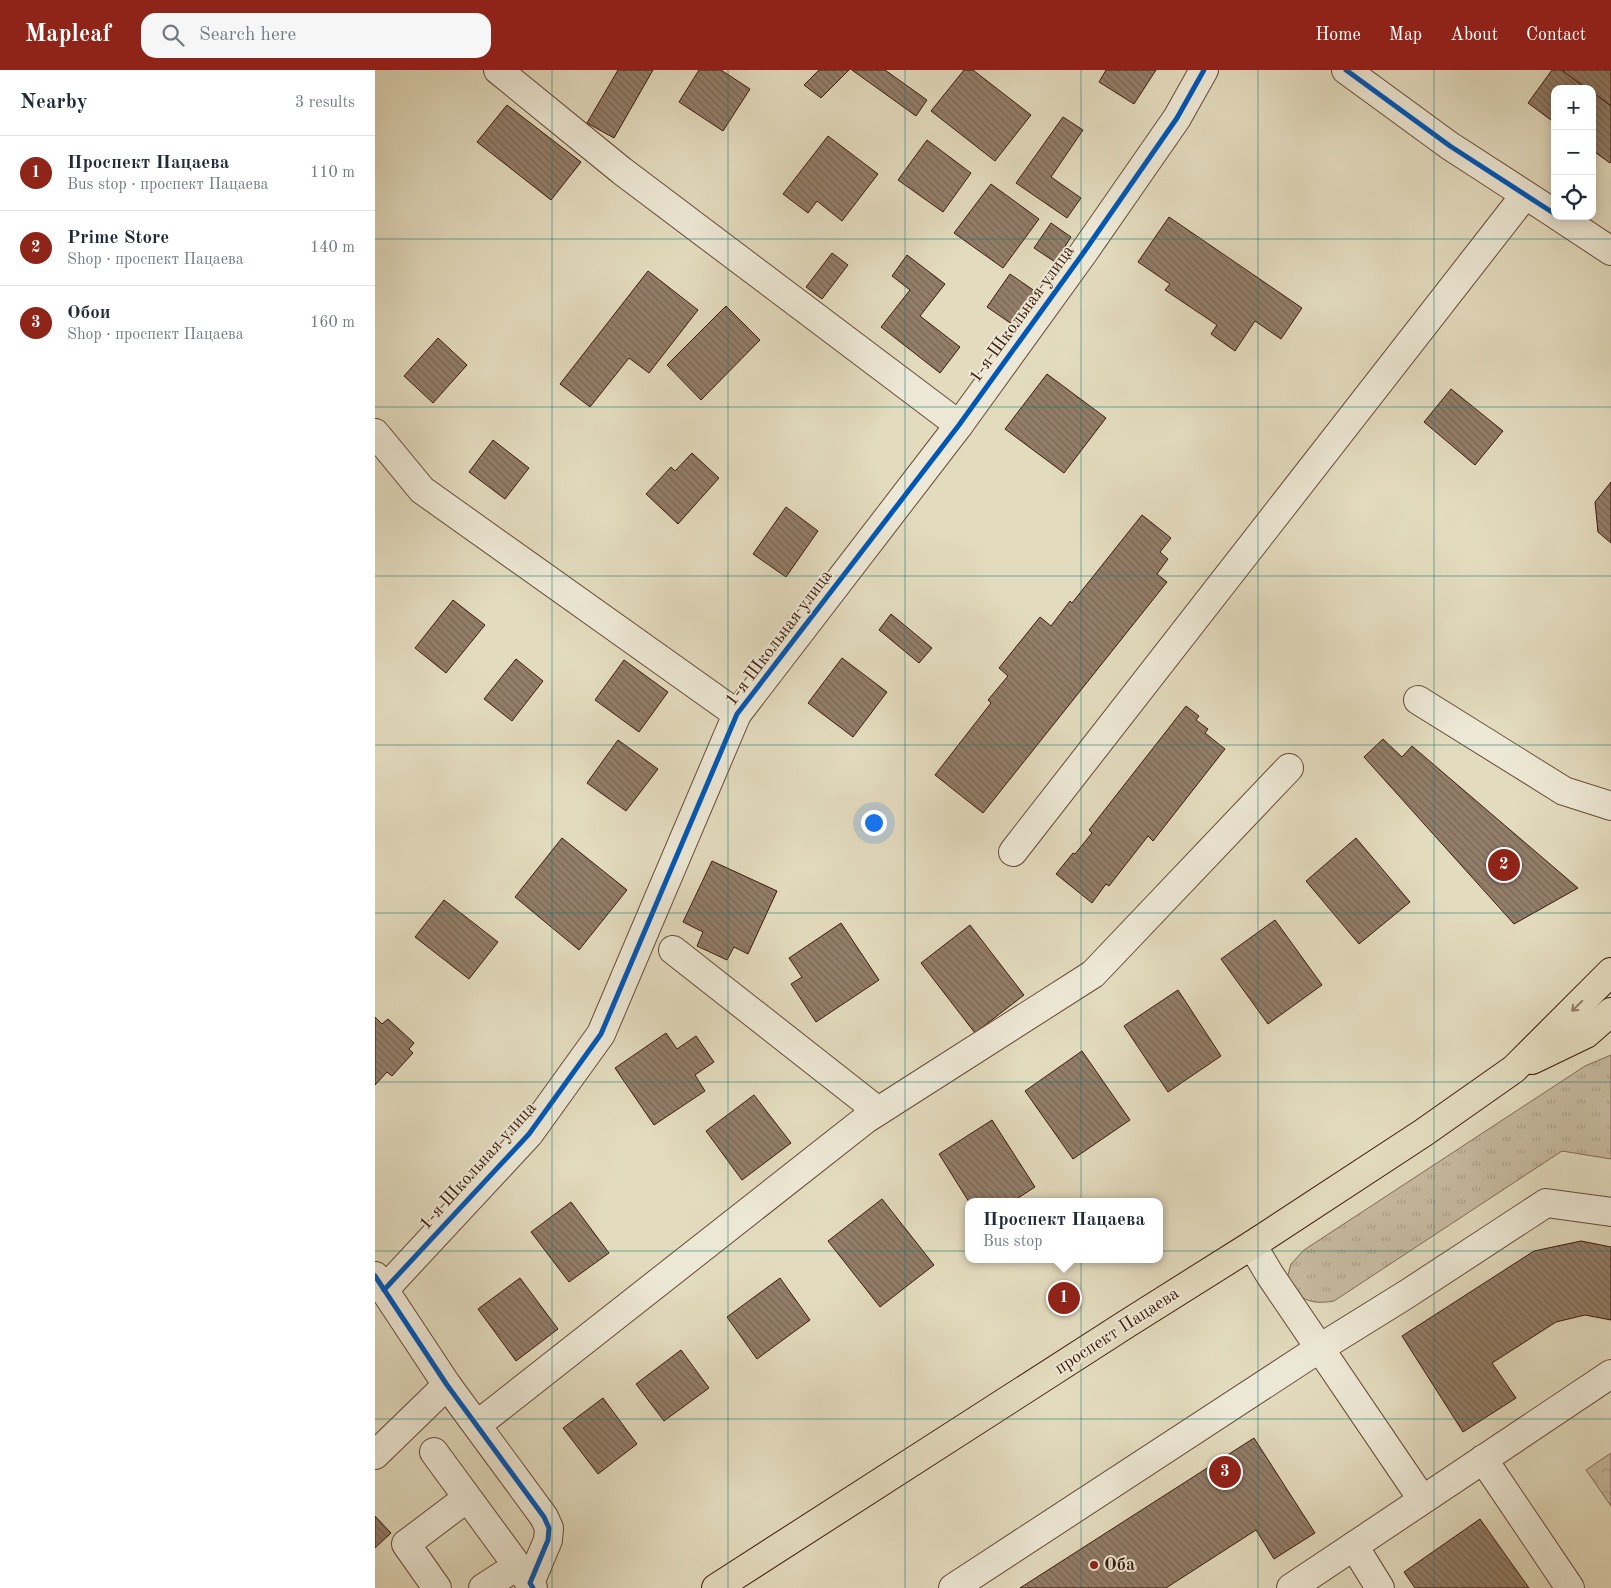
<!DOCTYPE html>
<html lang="en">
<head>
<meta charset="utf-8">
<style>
  :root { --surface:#fff; --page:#f6f6f7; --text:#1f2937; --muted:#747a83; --line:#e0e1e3; --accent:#8f2418 }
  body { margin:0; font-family:"Old Standard TT",serif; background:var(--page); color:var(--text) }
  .controls { position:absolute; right:15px; top:15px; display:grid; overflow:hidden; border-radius:10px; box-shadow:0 2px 12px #0003 }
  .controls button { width:45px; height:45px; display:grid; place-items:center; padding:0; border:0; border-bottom:1px solid var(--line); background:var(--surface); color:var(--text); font:25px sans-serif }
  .you { position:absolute; left:498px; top:752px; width:18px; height:18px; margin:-12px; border:4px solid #fff; border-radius:50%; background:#1a73e8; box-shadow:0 0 0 8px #1a73e833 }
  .badge { display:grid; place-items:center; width:32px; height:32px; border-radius:50%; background:var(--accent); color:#fff; font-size:16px; font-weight:700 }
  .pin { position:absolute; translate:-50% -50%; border:2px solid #fff; box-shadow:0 1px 5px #0006 }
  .popup { position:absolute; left:590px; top:1128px; width:198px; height:65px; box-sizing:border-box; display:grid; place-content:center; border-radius:10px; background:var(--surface); filter:drop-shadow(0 1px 4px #0005); font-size:16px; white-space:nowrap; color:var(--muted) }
  .popup b { font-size:19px; color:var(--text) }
  .popup::after { content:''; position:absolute; left:50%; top:100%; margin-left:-10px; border:10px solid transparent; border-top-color:var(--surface) }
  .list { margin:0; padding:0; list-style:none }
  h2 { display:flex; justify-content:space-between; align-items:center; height:65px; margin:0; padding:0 20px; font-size:21px }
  h2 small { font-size:16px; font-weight:400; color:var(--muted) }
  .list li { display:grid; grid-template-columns:32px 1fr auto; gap:15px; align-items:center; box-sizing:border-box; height:75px; padding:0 20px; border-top:1px solid var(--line) }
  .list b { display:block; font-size:19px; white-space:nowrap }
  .list p { margin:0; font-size:16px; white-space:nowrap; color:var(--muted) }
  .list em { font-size:16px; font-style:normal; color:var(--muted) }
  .icon { flex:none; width:28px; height:28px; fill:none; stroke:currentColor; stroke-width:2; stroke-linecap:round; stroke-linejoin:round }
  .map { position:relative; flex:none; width:1236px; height:1518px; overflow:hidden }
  header { display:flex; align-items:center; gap:30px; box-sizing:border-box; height:70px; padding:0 25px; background:var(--accent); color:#fff }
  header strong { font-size:24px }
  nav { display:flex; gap:28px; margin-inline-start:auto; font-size:18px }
  .search { width:350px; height:45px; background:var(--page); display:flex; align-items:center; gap:12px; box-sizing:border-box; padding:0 18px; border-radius:15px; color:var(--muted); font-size:19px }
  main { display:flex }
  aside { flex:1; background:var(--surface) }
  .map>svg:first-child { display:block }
  .grass { fill:url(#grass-tufts); stroke:#826a56 }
  .forest { fill:url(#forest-crowns); stroke:#826a56 }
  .building { fill:url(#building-back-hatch); stroke:#3d1a0c }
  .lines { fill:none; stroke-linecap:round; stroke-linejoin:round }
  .minor-casing { stroke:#664a38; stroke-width:30 }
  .major-casing { stroke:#3d1a0c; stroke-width:30 }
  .minor { stroke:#ede8d5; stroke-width:28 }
  .major { stroke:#e3dbbe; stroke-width:28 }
  .cycleway-casing { stroke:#ede8d5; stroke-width:8 }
  .cycleway { stroke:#0057b8; stroke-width:5 }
  .oneway { stroke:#907a65 }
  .grid { fill:none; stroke:#0f766e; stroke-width:1; stroke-opacity:0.55 }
  .poi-dot { fill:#8f2418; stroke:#ede8d5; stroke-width:2 }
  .labels { text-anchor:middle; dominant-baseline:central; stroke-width:4; stroke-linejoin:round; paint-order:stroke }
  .street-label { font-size:18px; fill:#3d1a0c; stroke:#ede8d5 }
  .poi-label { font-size:18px; font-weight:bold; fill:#3d1a0c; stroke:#ede8d5; text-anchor:start }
</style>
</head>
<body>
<header>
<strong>Mapleaf</strong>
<div class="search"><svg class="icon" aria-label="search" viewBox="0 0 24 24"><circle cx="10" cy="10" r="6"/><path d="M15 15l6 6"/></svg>Search here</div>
<nav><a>Home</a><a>Map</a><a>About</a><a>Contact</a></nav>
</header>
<main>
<aside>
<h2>Nearby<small>3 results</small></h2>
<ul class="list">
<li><span class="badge">1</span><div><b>Проспект Пацаева</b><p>Bus stop · проспект Пацаева</p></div><em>110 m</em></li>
<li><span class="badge">2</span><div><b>Prime Store</b><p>Shop · проспект Пацаева</p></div><em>140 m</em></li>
<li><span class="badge">3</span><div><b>Обои</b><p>Shop · проспект Пацаева</p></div><em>160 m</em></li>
</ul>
</aside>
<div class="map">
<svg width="1236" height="1518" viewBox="0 0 1236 1518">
  <defs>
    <pattern id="grass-tufts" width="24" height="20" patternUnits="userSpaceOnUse" patternTransform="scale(1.25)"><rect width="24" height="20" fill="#c7baa0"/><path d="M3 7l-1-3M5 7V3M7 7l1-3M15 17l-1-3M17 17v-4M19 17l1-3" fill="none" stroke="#ac9f89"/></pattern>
    <pattern id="forest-crowns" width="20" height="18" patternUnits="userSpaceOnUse" patternTransform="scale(1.25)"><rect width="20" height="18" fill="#c7baa0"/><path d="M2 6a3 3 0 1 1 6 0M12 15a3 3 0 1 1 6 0" fill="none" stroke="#ac9f89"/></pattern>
    <pattern id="building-back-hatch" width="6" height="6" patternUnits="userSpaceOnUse" patternTransform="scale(1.25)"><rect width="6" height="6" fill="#937e69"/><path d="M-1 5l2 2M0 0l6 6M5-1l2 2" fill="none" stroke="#796655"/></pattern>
  </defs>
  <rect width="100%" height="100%" fill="#e3dbbe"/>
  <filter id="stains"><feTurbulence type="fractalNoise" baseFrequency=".004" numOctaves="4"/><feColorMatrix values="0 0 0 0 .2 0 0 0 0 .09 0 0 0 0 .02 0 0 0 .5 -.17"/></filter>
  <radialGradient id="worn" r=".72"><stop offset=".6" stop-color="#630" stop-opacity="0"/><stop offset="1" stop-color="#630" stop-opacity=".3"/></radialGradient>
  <path class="grass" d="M 1236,985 L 1236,1089 L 1187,1081 L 959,1231 C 935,1235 923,1230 912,1208 L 916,1194 L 929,1180 L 1210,996 Z"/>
  <polygon class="forest" points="1236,1383 1236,1436 1211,1400"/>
  <g class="building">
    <polygon points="243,0 278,0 239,68 212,53"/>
    <polygon points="324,0 346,0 375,19 348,61 304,32"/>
    <polygon points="444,0 474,0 446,28 429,15"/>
    <polygon points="477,0 510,0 552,30 541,46"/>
    <polygon points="589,0 598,0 656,45 620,91 556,41"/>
    <polygon points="731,0 781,0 759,34 724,12"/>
    <polygon points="1177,0 1187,0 1212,19 1180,19 1180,53 1153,33"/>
    <polygon points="1189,0 1236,0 1236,36 1217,22 1217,19 1212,19 1188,1"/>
    <polygon points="1217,22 1236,36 1236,91 1235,93 1217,80"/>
    <polygon points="132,35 206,92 176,130 102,72"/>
    <polygon points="688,47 708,60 676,107 706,128 692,148 641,113"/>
    <polygon points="453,66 503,104 467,151 442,131 433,143 408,124"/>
    <polygon points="552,70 596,103 568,142 523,110"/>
    <polygon points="616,114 664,149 628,198 579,163"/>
    <polygon points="794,147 927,238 906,269 880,251 860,281 836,264 842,255 790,220 795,214 763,192"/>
    <polygon points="676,153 696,167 680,192 659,178"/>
    <polygon points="457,183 473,195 447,229 431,217"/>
    <polygon points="532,185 570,214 545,246 585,277 565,303 506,257 535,220 517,206"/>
    <polygon points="273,201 323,240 274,303 254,288 215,337 185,314"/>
    <polygon points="635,204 664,224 641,257 612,237"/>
    <polygon points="351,236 385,270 326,330 292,295"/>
    <polygon points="63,268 92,295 58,333 29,306"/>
    <polygon points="672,304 731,348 689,403 630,359"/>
    <polygon points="1076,319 1128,361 1100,395 1049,352"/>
    <polygon points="118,370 154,398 130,429 94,402"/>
    <polygon points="317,383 344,408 303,454 271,424 296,397 300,401"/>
    <polygon points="1236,412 1236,473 1223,462 1220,432"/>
    <polygon points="411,437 443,461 411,507 378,484"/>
    <polygon points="767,445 796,468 785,482 793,489 782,504 792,512 608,743 560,705 616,633 613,630 633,606 624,598 665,547 676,556 695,531 697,533"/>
    <polygon points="78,530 110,555 71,603 40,578"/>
    <polygon points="516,544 557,578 544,593 504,560"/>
    <polygon points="467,588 512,622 478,667 433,633"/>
    <polygon points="141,589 168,611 137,651 109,629"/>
    <polygon points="249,590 293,622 264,662 220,630"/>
    <polygon points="811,636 824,646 821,650 833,659 830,663 850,679 778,771 773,766 734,816 731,814 717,833 681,804 698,783 700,784 717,763 714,760"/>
    <polygon points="1008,669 1027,687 1037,676 1203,818 1139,854 989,687"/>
    <polygon points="243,670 283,699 251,741 212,713"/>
    <polygon points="187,768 252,820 204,880 140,827"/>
    <polygon points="981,768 1035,832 984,874 931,811"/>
    <polygon points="337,791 402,821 373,884 359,877 352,890 322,876 328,862 308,852"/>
    <polygon points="69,830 123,872 94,909 40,867"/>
    <polygon points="900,850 947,915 893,954 846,889"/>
    <polygon points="466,853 504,910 441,952 416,914 427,907 414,888"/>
    <polygon points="595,855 649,925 600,963 546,893"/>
    <polygon points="803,920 846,986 793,1022 749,956"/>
    <polygon points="0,947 7,954 13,949 39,973 34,979 38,983 17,1006 12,1002 0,1015"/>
    <polygon points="291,963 302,979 321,966 339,992 320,1005 330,1021 279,1055 240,998"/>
    <polygon points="707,981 755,1050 698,1089 650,1021"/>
    <polygon points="379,1025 416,1073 367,1110 331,1061"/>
    <polygon points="617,1050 660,1117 637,1132 594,1132 564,1084"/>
    <polygon points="507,1129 559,1195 505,1237 453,1171"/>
    <polygon points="196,1132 234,1183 194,1212 156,1162"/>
    <polygon points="1206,1171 1236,1177 1236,1250 1210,1245 1181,1252 1117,1293 1141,1328 1088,1362 1027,1266 1159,1181"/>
    <polygon points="145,1208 183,1259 141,1291 103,1239"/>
    <polygon points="405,1208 435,1250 382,1289 352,1247"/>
    <polygon points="306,1280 334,1318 289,1351 261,1314"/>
    <polygon points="228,1328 262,1374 223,1404 188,1358"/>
    <polygon points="879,1368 940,1463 899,1489 881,1460 791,1518 645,1518"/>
    <polygon points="0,1446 16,1463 0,1478"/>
    <polygon points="1105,1449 1154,1518 1040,1518 1029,1502"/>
  </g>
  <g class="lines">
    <defs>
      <g id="minor">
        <polyline points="123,0 247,101 584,355"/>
        <polyline points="971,0 1075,76 1180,144"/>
        <polyline points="1183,146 1236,181"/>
        <polyline points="0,363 47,420 362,644"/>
        <polyline points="1043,630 1189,721 1236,736"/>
        <polyline points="638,782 1150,125"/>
        <polyline points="298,880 503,1041"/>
        <polyline points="877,1175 895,1205 1047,1429"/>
        <polyline points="0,1206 72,1315 169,1447 174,1458 173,1470 155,1513 158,1518"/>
        <polyline points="9,1220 154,1064 226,964 362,644 584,355 709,182 802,48 829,0"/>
        <polyline points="102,1355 491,1049 718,904 914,698"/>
        <polyline points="59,1382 155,1513"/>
        <polyline points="0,1385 72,1315"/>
        <polyline points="1108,1389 1195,1518"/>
        <polyline points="979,1476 1005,1518"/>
        <polyline points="62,1518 31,1474 92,1428"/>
        <polyline points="108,1518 142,1496"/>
        <polyline points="578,1518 945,1278 1032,1224 1171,1133 1236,1142"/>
        <polyline points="916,1518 1236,1304"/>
      </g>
      <g id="major">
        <polyline points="1157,990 1211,964 1236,942"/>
        <polyline points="341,1518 753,1253 877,1175 1048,1063 1139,999 1236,902"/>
      </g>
    </defs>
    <use href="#minor" class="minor-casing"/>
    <use href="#major" class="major-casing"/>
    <use href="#minor" class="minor"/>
    <use href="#major" class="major"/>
    <defs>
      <g id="cycleway">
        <polyline points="971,0 1075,76 1180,144"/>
        <polyline points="0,1206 72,1315 169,1447 174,1458 173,1470 155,1513 158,1518"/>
        <polyline points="9,1220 154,1064 226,964 362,644 584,355 709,182 802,48 829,0"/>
      </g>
    </defs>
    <use href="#cycleway" class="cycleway-casing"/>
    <use href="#cycleway" class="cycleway"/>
  </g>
  <defs><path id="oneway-shaft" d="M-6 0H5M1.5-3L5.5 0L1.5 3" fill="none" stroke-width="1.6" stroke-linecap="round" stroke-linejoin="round" transform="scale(1.25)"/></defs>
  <use class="oneway" href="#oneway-shaft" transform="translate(1202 936) rotate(135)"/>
  <path class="grid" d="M 177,0 L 177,1518M 353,0 L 353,1518M 530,0 L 530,1518M 706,0 L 706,1518M 883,0 L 883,1518M 1059,0 L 1059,1518M 0,169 L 1236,169M 0,337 L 1236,337M 0,506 L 1236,506M 0,675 L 1236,675M 0,843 L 1236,843M 0,1012 L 1236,1012M 0,1181 L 1236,1181M 0,1349 L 1236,1349"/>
  <circle class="poi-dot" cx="719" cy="1495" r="5"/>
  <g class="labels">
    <g class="street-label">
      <text transform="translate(647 244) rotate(-54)">1-я Школьная улица</text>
      <text transform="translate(404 568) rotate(-53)">1-я Школьная улица</text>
      <text transform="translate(103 1096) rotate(-48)">1-я Школьная улица</text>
      <text transform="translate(742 1261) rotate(-33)">проспект Пацаева</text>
    </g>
    <g class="poi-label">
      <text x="729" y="1495">Оба</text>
    </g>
  </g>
  <rect width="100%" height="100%" filter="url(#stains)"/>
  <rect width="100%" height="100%" fill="url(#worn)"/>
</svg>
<div class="controls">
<button>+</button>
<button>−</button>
<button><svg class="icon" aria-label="locate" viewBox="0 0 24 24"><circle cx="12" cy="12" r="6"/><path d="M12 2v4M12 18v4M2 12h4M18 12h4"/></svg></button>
</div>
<div class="you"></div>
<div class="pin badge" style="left:689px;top:1228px">1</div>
<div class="popup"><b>Проспект Пацаева</b>Bus stop</div>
<div class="pin badge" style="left:1129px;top:795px">2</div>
<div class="pin badge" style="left:850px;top:1402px">3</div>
</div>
</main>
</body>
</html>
